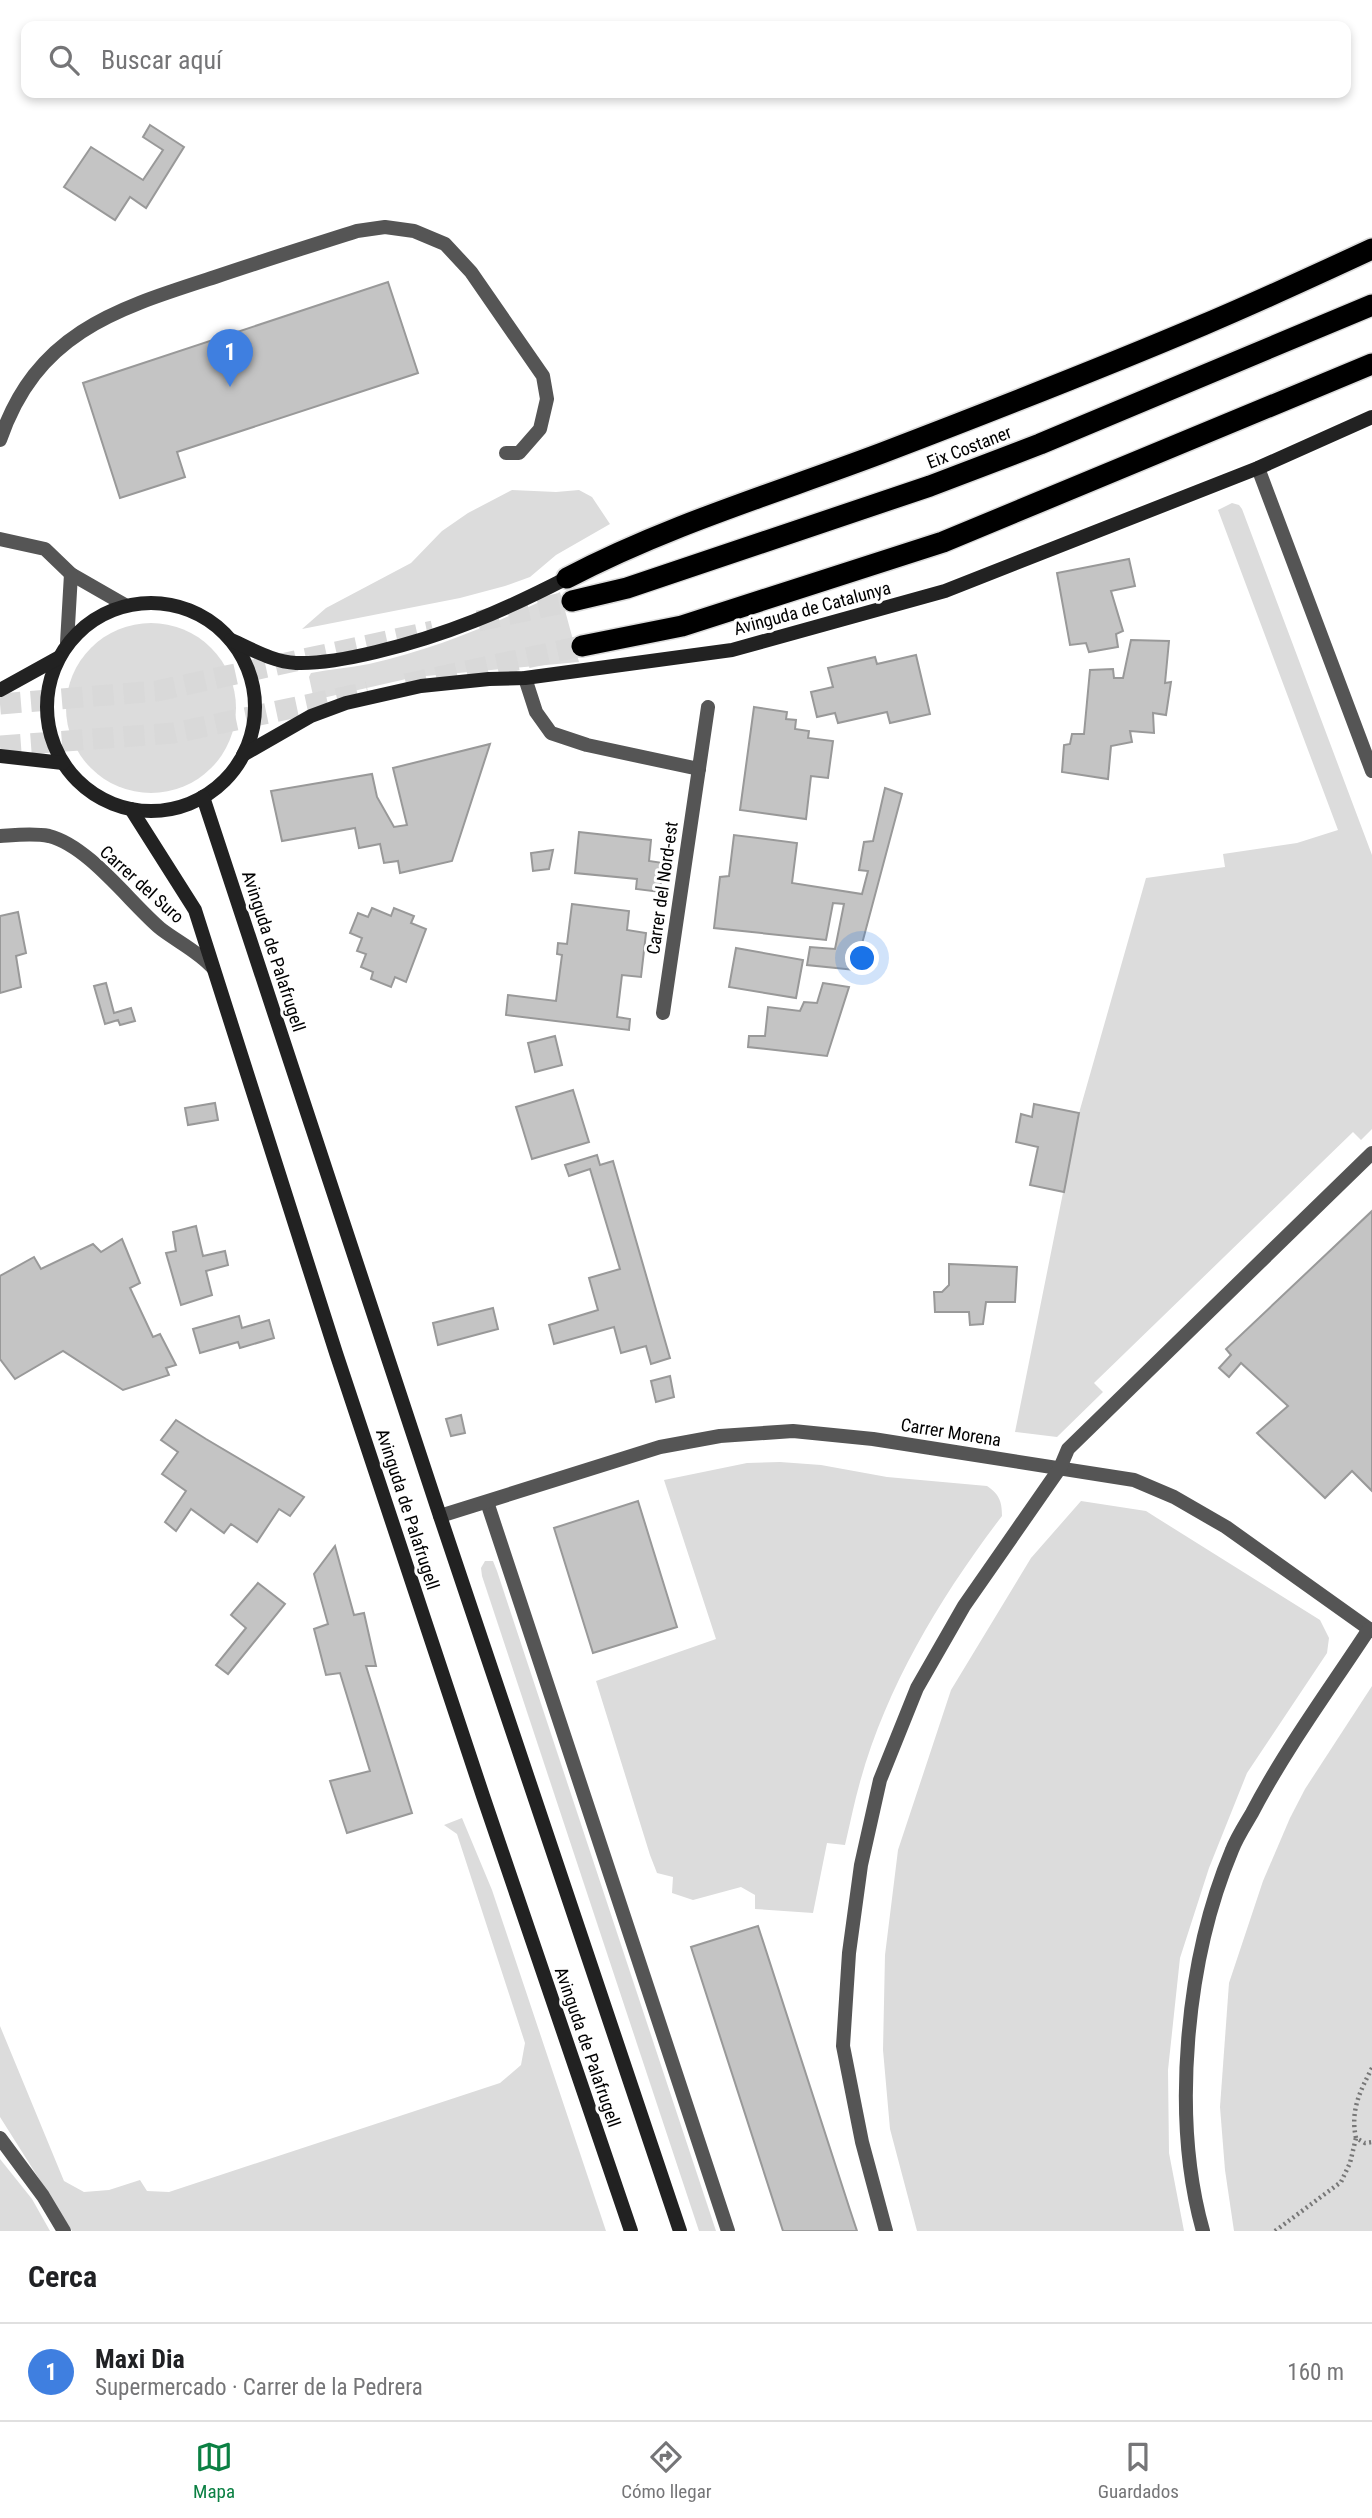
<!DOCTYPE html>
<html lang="es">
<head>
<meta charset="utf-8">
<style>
  :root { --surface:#fff; --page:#f2f2f2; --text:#202124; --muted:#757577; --line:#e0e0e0; --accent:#0b8043 }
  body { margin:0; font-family:"Roboto Condensed",sans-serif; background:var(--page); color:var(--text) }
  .you { position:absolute; left:863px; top:959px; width:24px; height:24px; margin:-18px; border:5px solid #fff; border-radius:50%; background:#1a73e8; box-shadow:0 0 0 10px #1a73e833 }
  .badge { display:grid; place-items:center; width:46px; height:46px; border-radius:50%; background:var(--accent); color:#fff; font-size:23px; font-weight:700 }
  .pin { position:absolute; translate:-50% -58px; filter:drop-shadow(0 2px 4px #0008) }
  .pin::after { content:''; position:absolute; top:37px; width:24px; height:21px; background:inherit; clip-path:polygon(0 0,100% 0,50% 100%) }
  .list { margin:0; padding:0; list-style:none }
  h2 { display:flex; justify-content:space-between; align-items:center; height:91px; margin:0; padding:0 28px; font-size:30px }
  h2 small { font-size:23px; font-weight:400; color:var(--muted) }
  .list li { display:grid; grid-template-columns:46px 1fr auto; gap:21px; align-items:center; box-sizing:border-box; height:98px; padding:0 28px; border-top:2px solid var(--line) }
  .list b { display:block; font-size:26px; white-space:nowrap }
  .list p { margin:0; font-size:23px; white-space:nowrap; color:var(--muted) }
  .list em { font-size:23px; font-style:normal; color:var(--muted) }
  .icon { flex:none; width:38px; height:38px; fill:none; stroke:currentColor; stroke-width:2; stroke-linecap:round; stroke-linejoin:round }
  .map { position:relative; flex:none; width:1372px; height:2231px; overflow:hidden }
  .search { position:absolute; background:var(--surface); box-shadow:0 4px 10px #0003; left:21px; right:21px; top:21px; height:77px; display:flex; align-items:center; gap:18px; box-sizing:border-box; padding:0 24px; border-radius:14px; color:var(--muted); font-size:26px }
  .sheet { height:189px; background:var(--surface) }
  nav { display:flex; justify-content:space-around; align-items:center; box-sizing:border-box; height:98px; border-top:2px solid var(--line); background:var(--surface); font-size:19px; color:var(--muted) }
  nav a { display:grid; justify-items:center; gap:4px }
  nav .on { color:var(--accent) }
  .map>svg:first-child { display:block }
  .green { fill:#dcdcdc }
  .building { fill:#c4c4c4; stroke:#999; stroke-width:2 }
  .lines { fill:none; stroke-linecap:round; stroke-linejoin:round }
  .motorway-tunnel { stroke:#d9d9d9; stroke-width:21; stroke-dasharray:21 10; stroke-linecap:butt }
  .motorway-casing { stroke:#dbdbdb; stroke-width:24 }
  .path { stroke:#777; stroke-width:4.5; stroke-dasharray:2 3.5; stroke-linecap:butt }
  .service { stroke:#555; stroke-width:14 }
  .minor { stroke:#555; stroke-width:14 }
  .secondary { stroke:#222; stroke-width:14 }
  .motorway { stroke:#000; stroke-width:21 }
  .labels { text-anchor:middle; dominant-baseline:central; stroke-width:6; stroke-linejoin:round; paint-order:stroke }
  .street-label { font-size:18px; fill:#000; stroke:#fff }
</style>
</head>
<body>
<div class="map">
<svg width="1372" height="2231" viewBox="0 0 1372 2231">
  <rect width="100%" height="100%" fill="#fff"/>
  <g class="green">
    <polygon points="512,490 556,492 579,490 592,497 610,524 556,555 530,577 505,586 460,598 302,629 326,608 411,563 442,531 468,513"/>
    <polygon points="1232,503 1239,505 1242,509 1372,855 1372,1129 1361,1140 1353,1132 1094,1383 1103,1392 1057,1437 1015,1432 1079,1113 1146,878 1225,867 1223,854 1297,843 1338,830 1218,510"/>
    <path d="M 560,592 L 579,662 L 415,677 L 314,700 L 309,677 L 311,673 C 330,669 350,668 369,664 C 437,649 499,622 560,592 Z"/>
    <circle cx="151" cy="708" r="85"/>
    <path d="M 780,1462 L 821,1465 L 887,1477 L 987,1486 C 999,1494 1002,1501 1002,1516 C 941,1596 887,1685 860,1782 C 854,1803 850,1824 845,1845 L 827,1843 L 813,1913 L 755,1909 L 755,1895 L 741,1887 L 693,1900 L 672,1893 L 673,1877 L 657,1873 L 650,1855 L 596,1681 L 716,1639 L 664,1480 L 747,1463 Z"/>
    <polygon points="1081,1501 1146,1511 1157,1518 1320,1620 1329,1638 1327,1653 1247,1773 1209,1868 1180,1958 1168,2070 1169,2153 1184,2231 917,2231 890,2129 883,2050 885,1955 898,1850 951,1690 1031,1558"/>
    <polygon points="485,1561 493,1561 497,1571 716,2231 699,2231 482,1576 481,1568"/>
    <polygon points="1372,1686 1372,2231 1234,2231 1225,2170 1220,2107 1229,1983 1263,1881 1290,1818 1305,1789"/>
    <polygon points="462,1818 492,1890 606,2231 72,2231 0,2117 0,2026 64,2181 84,2192 109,2190 140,2180 147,2191 169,2192 500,2083 521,2065 525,2043 457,1834 444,1825"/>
    <polygon points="0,2159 32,2199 50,2231 0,2231"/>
  </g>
  <g class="building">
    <polygon points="150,125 184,147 146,208 130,197 115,220 64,187 91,147 143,180 163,150 143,137"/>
    <polygon points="388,282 418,373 177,452 185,477 120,498 83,383"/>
    <polygon points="1129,559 1135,586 1111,591 1123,631 1116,634 1118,647 1089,652 1086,643 1070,645 1057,573"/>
    <polygon points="1131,640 1169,641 1165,683 1171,682 1166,715 1153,713 1154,733 1130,731 1132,742 1111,746 1108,779 1062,772 1064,745 1070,744 1072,734 1084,734 1090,670 1113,669 1114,678 1123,678"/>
    <polygon points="916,655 930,714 890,723 887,712 838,723 835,713 817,717 811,692 833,687 828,668 875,657 877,664"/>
    <polygon points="754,707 787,712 786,719 796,720 795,729 809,731 808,738 833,741 828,778 811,776 806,819 740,810"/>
    <polygon points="490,744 452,861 400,873 398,861 384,863 380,844 359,848 355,828 282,841 271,791 372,774 377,797 394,827 407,825 393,768"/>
    <polygon points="885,788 902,794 855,970 807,965 810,947 835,949 844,904 833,903 826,940 714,928 720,877 729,876 734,835 797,843 792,883 862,894 868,871 859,870 864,842 873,841"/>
    <polygon points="579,832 651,840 649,861 663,863 660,892 636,889 637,879 575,873"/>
    <polygon points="553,850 549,869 533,871 531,853"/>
    <polygon points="572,904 629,911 627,930 646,933 641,977 622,975 617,1017 630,1019 629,1030 506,1015 508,995 556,1001 562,955 557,954 558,943 567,944"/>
    <polygon points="372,908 391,916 394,908 414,916 411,923 426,929 406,982 395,977 391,987 371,979 373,972 361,967 366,954 357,951 362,938 350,933 358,913 368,917"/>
    <polygon points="18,912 26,953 16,956 21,987 0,993 0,916"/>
    <polygon points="736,948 803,960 796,998 729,987"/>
    <polygon points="106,983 114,1013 131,1008 135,1021 120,1025 118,1020 105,1024 94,986"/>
    <polygon points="823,983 849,987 827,1056 748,1047 749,1036 765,1036 768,1007 800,1011 804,1002 817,1003"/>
    <polygon points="555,1036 562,1065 535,1072 528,1043"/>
    <polygon points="573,1090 589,1142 532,1159 516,1107"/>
    <polygon points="215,1103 218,1120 188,1125 185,1108"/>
    <polygon points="1034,1104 1079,1113 1064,1192 1030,1185 1038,1147 1016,1142 1021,1114 1032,1117"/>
    <polygon points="597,1155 600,1165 613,1161 670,1358 651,1364 646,1346 621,1353 614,1327 554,1344 549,1325 598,1310 589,1278 620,1269 590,1169 569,1176 565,1165"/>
    <polygon points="1372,1211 1372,1491 1352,1471 1325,1498 1257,1433 1288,1406 1241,1363 1229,1377 1219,1368 1231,1355 1226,1349"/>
    <polygon points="196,1226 203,1256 225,1251 228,1265 206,1271 212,1295 181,1305 166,1253 176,1251 173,1232"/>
    <polygon points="122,1239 140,1283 130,1288 153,1337 160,1334 176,1365 166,1368 169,1375 123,1390 63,1351 15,1379 0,1359 0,1276 34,1257 41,1269 93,1244 101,1252"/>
    <polygon points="949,1264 1017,1267 1015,1302 986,1302 983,1324 970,1325 969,1312 935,1312 934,1292 942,1292 949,1285"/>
    <polygon points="493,1308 498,1329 438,1345 433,1323"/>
    <polygon points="239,1316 242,1328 269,1320 274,1338 240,1348 238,1342 200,1353 193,1329"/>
    <polygon points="670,1376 674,1397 656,1402 651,1381"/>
    <polygon points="461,1415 465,1433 451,1436 446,1419"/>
    <polygon points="176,1420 206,1439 304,1497 290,1516 279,1509 257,1542 231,1524 224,1533 191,1509 176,1531 165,1522 186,1491 162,1474 178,1452 161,1440"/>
    <polygon points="638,1501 677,1627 593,1653 554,1528"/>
    <polygon points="335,1546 354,1615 364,1613 376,1666 366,1666 412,1813 347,1833 330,1781 370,1771 340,1673 326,1675 314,1629 328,1624 314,1574"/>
    <polygon points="258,1583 285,1604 228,1674 216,1665 246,1628 231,1615"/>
    <polygon points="758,1926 850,2210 857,2231 783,2231 691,1947"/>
  </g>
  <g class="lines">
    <g class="motorway-tunnel">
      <polyline points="478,621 572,601"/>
      <polyline points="406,684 582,646"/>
      <polyline points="0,704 157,691 433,631"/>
      <polyline points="0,746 174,733 368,692"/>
    </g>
    <defs>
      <g id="motorway">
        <path d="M 567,578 C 668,525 776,493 882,453 C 989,412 1097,370 1203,325 C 1260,301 1316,275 1372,249"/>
        <polyline points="572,601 627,588 930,486 1040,444 1372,305"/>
        <polyline points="582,646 682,626 943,542 1372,364"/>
      </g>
    </defs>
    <use href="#motorway" class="motorway-casing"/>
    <g class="path">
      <path d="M 1372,2068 C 1360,2091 1350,2111 1356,2138 L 1365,2143 L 1372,2142"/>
      <polyline points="1275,2231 1341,2182 1350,2163 1356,2138"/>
    </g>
    <path class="service" d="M 0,440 C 37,332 116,309 215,277 C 262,261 310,246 357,231 L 385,227 L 414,231 L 445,244 L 471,272 L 543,376 L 547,399 L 540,429 L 519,453 L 506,453"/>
    <g class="minor">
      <polyline points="1258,468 1372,771"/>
      <polyline points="0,539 45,549 71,574 125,605"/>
      <polyline points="67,643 71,574"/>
      <polyline points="525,678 536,712 551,733 587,745 699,769"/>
      <path d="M 0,836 C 16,835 33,833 49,836 C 89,846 130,903 161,929 C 178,942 199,952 213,968"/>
      <polyline points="663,1013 708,707"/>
      <polyline points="487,1502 728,2231"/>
      <polyline points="440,1516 660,1447 720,1436 793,1431 873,1439 1134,1480 1174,1497 1226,1527 1372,1631"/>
      <polyline points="0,2138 43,2196 64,2231"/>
      <polyline points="886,2231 862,2142 843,2046 849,1953 861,1865 880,1780 917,1688 964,1606 1060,1468 1068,1449 1372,1153"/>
      <path d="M 1203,2231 C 1171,2117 1186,1959 1232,1850 C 1237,1837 1245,1825 1252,1813 C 1286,1748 1329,1690 1369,1629"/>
    </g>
    <g class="secondary">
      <circle cx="151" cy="707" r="104"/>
      <path d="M 231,640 C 252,649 273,662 296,663 C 323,664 351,658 376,652 C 447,635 503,611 567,578"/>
      <polyline points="0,690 58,658"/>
      <polyline points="243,755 311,716 346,703 421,686 489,679 525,678 732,650 945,591 1258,468 1372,417"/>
      <polyline points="0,756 63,763"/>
      <polyline points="203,797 440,1516 680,2231"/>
      <polyline points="131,809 195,910 336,1353 483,1796 631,2231"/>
    </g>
    <use href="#motorway" class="motorway"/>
  </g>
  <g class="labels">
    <g class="street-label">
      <text transform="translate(969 447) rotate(-21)">Eix Costaner</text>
      <text transform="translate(812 608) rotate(-15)">Avinguda de Catalunya</text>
      <text transform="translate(142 884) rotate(42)">Carrer del Suro</text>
      <text transform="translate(662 888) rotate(-82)">Carrer del Nord-est</text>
      <text transform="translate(274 951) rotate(72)">Avinguda de Palafrugell</text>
      <text transform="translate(951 1432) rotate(9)">Carrer Morena</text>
      <text transform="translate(408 1509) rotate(72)">Avinguda de Palafrugell</text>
      <text transform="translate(588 2047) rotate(71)">Avinguda de Palafrugell</text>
    </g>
  </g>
</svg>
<div class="you"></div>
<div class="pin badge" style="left:230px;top:387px;background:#3f7fe0">1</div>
<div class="search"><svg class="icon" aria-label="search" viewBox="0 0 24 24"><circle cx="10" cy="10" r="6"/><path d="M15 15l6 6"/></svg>Buscar aquí</div>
</div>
<section class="sheet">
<h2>Cerca<small></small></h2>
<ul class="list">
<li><span class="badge" style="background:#3f7fe0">1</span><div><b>Maxi Dia</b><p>Supermercado · Carrer de la Pedrera</p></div><em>160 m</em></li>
</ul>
</section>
<nav>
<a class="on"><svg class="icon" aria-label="map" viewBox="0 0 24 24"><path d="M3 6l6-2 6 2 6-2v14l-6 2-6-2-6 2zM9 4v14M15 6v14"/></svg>Mapa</a>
<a><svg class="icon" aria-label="directions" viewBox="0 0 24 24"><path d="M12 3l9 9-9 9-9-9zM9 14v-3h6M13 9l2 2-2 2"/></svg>Cómo llegar</a>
<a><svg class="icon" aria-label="saved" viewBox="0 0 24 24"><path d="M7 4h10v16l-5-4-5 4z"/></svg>Guardados</a>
</nav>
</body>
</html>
